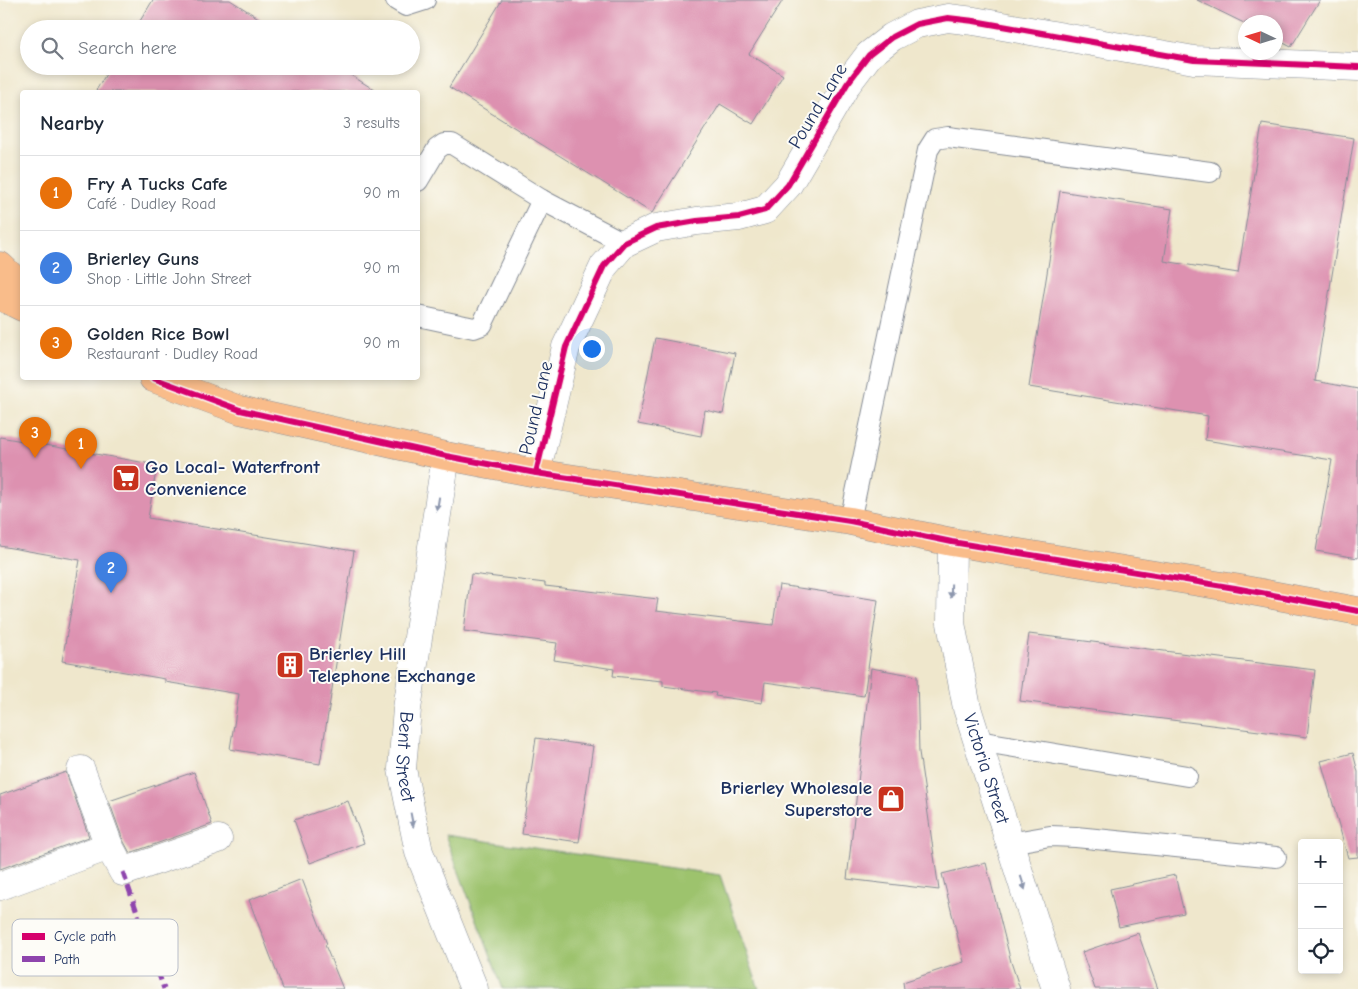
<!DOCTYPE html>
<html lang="en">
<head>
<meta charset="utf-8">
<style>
  :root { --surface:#fff; --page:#f2f2f3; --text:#1f2937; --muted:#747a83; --line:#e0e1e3; --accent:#c8321e }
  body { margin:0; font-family:"Comic Neue",sans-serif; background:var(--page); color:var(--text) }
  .controls { position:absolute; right:15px; bottom:15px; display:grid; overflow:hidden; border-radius:5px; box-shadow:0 2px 8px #0003 }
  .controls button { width:45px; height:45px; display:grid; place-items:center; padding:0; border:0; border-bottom:1px solid var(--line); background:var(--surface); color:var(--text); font:25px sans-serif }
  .compass { position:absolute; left:1238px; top:15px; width:45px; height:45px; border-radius:50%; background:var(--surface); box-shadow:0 2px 8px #0003; rotate:274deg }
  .you { position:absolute; left:591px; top:348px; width:18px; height:18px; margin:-12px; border:4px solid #fff; border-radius:50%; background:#1a73e8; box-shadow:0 0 0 8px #1a73e833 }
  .badge { display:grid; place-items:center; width:32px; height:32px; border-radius:50%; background:var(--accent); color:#fff; font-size:16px; font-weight:700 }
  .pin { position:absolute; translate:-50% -41px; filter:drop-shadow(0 1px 2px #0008) }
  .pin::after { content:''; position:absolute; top:26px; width:18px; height:15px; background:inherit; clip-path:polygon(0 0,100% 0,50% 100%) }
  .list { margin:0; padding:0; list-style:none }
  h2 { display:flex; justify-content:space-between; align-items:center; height:65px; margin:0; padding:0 20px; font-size:21px }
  h2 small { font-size:16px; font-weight:400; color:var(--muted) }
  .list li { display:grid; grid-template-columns:32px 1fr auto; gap:15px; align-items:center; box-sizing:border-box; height:75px; padding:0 20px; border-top:1px solid var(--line) }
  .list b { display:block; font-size:19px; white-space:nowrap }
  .list p { margin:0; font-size:16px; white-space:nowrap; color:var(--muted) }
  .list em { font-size:16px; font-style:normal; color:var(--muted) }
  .icon { flex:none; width:28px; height:28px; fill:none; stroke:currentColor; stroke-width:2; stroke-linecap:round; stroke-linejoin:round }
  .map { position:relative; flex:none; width:1358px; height:989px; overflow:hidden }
  .search { position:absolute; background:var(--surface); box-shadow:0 2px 8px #0003; left:20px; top:20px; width:400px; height:55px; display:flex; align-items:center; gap:12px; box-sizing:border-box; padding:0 18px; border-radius:28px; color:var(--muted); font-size:19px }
  .panel { position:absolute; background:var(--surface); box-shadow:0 2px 8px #0003; left:20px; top:90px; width:400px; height:290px; border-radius:5px }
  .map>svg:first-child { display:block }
  .green { fill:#9dc36d; stroke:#5c7966 }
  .building { fill:#dd91b0 }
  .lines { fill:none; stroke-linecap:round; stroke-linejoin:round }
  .lane-casing { stroke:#858b95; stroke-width:22 }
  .street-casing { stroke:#858b95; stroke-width:29 }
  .primary-casing { stroke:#858b95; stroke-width:29 }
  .lane { stroke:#fff; stroke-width:20 }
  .street { stroke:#fff; stroke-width:28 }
  .primary { stroke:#f9bc8a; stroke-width:28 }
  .quiet { stroke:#8e44ad; stroke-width:5; stroke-dasharray:10 5; stroke-linecap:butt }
  .cycleway-casing { stroke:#fdfcf7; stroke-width:9 }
  .cycleway { stroke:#d6006c; stroke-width:6 }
  .oneway { fill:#8d97ae }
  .labels { text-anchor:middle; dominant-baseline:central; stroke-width:4; stroke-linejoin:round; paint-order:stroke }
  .street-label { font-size:19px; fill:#1b2f5e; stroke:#fdfcf7 }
  .poi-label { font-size:19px; font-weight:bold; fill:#1b2f5e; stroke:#fdfcf7; text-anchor:start }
  .key { fill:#fdfcf7; stroke:#b9bec9; stroke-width:1 }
  .key-label { font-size:14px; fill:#1b2f5e }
</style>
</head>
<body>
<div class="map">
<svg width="1358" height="989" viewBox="0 0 1358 989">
  <rect width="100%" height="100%" fill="#fdfcf7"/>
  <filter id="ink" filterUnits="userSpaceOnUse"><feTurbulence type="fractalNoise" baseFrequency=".02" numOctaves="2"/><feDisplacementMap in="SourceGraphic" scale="10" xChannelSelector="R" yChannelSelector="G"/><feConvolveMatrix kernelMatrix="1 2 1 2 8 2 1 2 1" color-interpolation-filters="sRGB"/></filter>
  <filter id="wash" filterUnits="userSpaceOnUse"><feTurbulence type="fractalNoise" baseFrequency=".0096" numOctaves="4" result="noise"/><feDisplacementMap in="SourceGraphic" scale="20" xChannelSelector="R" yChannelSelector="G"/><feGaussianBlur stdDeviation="1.12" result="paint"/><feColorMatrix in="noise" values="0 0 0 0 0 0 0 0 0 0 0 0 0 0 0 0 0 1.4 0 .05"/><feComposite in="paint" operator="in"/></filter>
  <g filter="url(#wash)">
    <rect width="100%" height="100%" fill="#efe7cc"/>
    <polygon class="green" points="445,835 720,875 759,989 503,989"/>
    <g id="blocks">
      <g class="building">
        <polygon points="153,0 230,0 276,29 135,29"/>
        <polygon points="502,0 783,0 749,54 783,75 753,124 720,104 652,213 449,87"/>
        <polygon points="1197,0 1320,0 1291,47 1276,39 1276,22 1246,22 1246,24"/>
        <polygon points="111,66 336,66 378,92 95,92"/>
        <polygon points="1262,124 1354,138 1315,381 1358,389 1358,558 1316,551 1332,460 1205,440 1208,416 1029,387 1060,191 1172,209 1164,261 1238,273"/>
        <polygon points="655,338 735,353 723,414 705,410 701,436 638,424"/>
        <polygon points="0,437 157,465 148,518 354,551 320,764 230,749 239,694 165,682 165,679 62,661 80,560 0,546"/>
        <polygon points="471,574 545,583 545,586 658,599 656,611 773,625 779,585 878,600 864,696 765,682 762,703 715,696 716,693 663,686 663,681 613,676 614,669 554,660 557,643 464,631"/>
        <polygon points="1029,634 1315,670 1307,737 1020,701"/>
        <polygon points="871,668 917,676 919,752 939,890 847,879"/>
        <polygon points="536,738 593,746 579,842 522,834"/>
        <polygon points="1353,753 1358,772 1358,857 1348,858 1321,761"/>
        <polygon points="66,772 89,837 0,869 0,795"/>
        <polygon points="194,772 212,824 130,853 123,840 109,801"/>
        <polygon points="348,801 364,843 310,863 294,820"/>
        <polygon points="986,863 1011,962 1020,989 904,989 903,982 964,962 942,874"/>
        <polygon points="1175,875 1184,913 1119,927 1110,889"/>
        <polygon points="302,879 327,944 325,945 343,989 283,989 249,900"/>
        <polygon points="1138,933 1158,989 1095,989 1082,952"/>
      </g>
    </g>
  </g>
  <g filter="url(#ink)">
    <use href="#blocks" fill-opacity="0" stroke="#858b95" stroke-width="1"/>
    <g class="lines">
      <defs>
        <g id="lane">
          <polyline points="396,0 406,6 425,0"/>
          <polyline points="418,181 437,149 444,144 452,144 542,200 624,243"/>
          <polyline points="418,316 474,328 482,325 542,200"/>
          <polyline points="850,521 928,150 935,139 948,137 1210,172"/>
          <polyline points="978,741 1187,776"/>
          <polyline points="1010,843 1050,836 1076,837 1276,857"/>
        </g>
        <g id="street">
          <path id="s1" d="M 446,456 L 407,709 L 402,769 L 419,852 L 474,989"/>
          <polyline points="536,473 566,347 604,266 624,243 656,228 697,221 739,217 765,210 788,185 847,84 869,55 892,37 917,24 948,18 974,21 1194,60 1358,67"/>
          <path id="s2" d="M 952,542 L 951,623 L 967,708 L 1056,989"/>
          <polyline points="81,770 109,846 123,872 218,839"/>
          <polyline points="0,886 109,846"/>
        </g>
        <g id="primary">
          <polyline points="0,266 22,287"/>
          <polyline points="0,296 22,307"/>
          <polyline points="153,378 240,410 446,456 536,473 850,521 952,542 1235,588 1358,611"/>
        </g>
      </defs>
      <use href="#lane" class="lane-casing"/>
      <use href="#street" class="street-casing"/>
      <use href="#primary" class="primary-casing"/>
      <use href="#lane" class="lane"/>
      <use href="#street" class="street"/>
      <use href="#primary" class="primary"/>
      <polyline class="quiet" points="123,872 164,989"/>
      <defs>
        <g id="cycleway">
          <polyline points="153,378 240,410 446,456 536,473 850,521 952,542 1235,588 1358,611"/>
          <polyline points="536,473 566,347 604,266 624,243 656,228 697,221 739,217 765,210 788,185 847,84 869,55 892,37 917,24 948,18 974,21 1194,60 1358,67"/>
        </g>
      </defs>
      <use href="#cycleway" class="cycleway-casing"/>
      <use href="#cycleway" class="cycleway"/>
    </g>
    <defs><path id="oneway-solid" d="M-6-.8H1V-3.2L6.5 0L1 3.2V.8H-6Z" transform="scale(1.25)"/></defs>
    <g class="oneway">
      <use href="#oneway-solid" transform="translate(438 504) rotate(99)"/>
      <use href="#oneway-solid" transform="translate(951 591) rotate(91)"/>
      <use href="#oneway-solid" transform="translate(412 820) rotate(79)"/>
      <use href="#oneway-solid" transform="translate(1023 883) rotate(72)"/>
    </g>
  </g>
  <defs>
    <symbol id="supermarket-square" viewBox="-11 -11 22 22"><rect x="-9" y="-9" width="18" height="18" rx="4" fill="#c8321e" stroke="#fdfcf7"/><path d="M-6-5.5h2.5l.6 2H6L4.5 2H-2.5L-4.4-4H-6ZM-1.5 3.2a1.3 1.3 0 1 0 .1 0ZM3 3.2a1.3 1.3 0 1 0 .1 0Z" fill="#fff"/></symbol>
    <symbol id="building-square" viewBox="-11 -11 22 22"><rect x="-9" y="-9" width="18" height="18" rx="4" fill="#c8321e" stroke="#fdfcf7"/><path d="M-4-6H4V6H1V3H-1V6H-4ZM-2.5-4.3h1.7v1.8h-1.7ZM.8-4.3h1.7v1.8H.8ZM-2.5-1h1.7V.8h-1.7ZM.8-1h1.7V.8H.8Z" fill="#fff"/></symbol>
    <symbol id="shop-square" viewBox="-11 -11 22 22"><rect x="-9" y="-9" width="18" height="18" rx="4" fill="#c8321e" stroke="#fdfcf7"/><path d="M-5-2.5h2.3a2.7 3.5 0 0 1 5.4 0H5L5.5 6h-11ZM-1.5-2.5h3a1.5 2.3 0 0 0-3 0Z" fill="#fff"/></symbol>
  </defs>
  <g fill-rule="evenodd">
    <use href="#supermarket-square" x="110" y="462" width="32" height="32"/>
    <use href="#building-square" x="274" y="649" width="32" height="32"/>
    <use href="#shop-square" x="875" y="783" width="32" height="32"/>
  </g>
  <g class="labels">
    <g class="street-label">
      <text transform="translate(818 106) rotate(-59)">Pound Lane</text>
      <text transform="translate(536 408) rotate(-77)">Pound Lane</text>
      <text stroke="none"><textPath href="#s1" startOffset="304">Bent Street</textPath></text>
      <text stroke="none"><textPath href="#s2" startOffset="231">Victoria Street</textPath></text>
    </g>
    <g class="poi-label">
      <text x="145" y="467">Go Local- Waterfront<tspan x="145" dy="22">Convenience</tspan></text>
      <text x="309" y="654">Brierley Hill<tspan x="309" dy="22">Telephone Exchange</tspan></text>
      <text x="872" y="788" text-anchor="end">Brierley Wholesale<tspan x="872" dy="22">Superstore</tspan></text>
    </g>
  </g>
  <rect x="12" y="919" width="166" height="57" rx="8" class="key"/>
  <rect x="22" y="933" width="23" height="7" fill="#d6006c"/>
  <rect x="22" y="956" width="23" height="6" fill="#8e44ad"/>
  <g class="key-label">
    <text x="54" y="941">Cycle path</text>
    <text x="54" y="964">Path</text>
  </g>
</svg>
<div class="controls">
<button>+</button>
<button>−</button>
<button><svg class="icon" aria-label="locate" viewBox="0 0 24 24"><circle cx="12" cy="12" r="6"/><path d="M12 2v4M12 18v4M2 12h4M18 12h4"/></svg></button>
</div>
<svg class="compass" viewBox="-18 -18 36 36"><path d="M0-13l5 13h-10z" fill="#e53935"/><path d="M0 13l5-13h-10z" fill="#747a83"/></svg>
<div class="you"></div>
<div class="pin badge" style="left:81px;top:469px;background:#e8710a">1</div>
<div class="pin badge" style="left:111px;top:593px;background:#3f7fe0">2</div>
<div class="pin badge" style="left:35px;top:458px;background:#e8710a">3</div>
<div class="search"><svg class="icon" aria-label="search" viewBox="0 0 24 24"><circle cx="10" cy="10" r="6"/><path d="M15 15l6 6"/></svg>Search here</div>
<section class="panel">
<h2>Nearby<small>3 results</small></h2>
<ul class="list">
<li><span class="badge" style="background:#e8710a">1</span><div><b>Fry A Tucks Cafe</b><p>Café · Dudley Road</p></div><em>90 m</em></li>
<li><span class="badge" style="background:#3f7fe0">2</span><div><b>Brierley Guns</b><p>Shop · Little John Street</p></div><em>90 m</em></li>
<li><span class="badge" style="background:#e8710a">3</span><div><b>Golden Rice Bowl</b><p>Restaurant · Dudley Road</p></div><em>90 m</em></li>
</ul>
</section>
</div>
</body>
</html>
